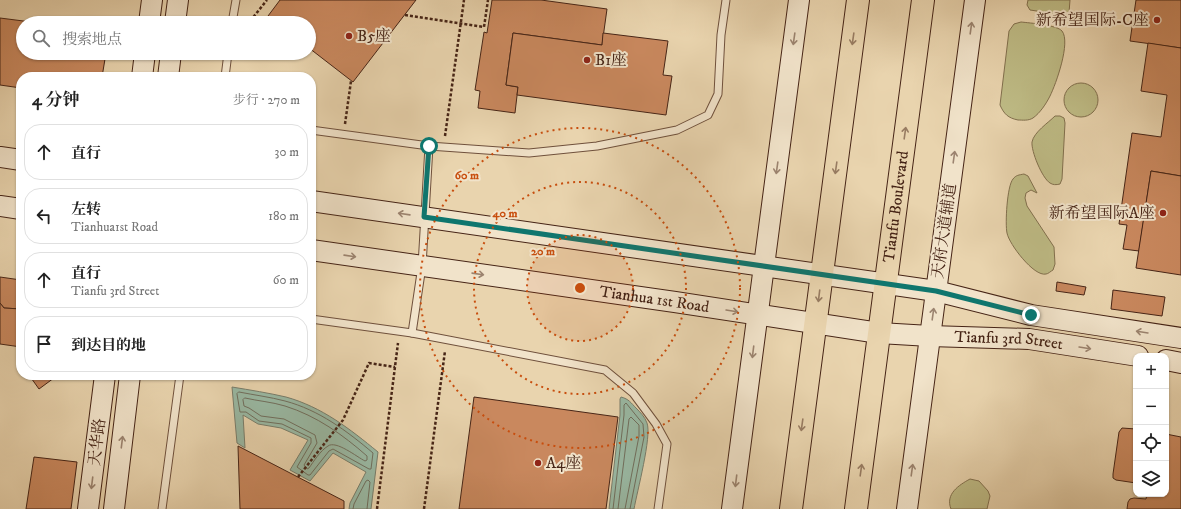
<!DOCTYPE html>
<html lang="zh">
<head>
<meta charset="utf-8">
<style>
  :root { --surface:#fff; --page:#f2f2f2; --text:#222; --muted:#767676; --line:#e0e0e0 }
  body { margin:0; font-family:"IM FELL DW Pica","Noto Serif SC",serif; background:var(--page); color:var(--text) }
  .controls { position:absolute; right:12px; bottom:12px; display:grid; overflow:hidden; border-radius:8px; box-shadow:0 1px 3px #0004 }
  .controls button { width:36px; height:36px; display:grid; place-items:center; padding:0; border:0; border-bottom:1px solid var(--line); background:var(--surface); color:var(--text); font:20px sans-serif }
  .stop { position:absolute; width:12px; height:12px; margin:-9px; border:3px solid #0f766e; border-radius:50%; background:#fff }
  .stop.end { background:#0f766e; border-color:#fff; box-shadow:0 1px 4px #0008 }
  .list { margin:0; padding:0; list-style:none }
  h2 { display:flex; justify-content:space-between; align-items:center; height:52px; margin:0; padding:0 16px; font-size:17px }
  h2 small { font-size:13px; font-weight:400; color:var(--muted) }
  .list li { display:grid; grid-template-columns:26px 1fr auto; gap:12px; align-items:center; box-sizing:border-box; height:56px; margin:0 8px 8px; padding:0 8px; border:1px solid var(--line); border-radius:16px }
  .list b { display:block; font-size:15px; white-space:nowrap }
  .list p { margin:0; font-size:13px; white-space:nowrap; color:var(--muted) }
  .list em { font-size:13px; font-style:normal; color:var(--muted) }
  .icon { flex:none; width:22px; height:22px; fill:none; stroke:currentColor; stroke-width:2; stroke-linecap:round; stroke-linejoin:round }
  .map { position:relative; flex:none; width:1181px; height:509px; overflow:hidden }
  .search { position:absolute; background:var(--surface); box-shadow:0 1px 3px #0004; left:16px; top:16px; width:300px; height:44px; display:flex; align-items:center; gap:10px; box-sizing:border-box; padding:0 14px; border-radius:22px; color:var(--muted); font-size:15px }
  .panel { position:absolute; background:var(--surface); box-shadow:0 1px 3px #0004; left:16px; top:72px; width:300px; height:308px; border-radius:16px }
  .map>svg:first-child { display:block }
  .green { fill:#bebb85; stroke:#82704e }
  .water { fill:#99b9a4; stroke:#787d6b }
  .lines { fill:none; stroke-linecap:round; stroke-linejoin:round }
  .shore { stroke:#706e5d; stroke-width:1 }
  .building { fill:#c9885e; stroke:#462416 }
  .lane-casing { stroke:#6f503c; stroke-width:9 }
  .secondary-casing { stroke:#462416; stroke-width:22 }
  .primary-casing { stroke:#462416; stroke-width:24 }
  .path { stroke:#462416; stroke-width:2.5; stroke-dasharray:3 2; stroke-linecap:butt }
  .lane { stroke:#f1e3ca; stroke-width:7 }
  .secondary { stroke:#f1e3ca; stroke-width:20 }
  .primary { stroke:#e9d4ae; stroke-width:22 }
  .path-bridge { stroke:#462416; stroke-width:2.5; stroke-dasharray:3 2; stroke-linecap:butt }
  .oneway { stroke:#9c8470 }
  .oneway2 { stroke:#987c62 }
  .route { stroke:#0f766e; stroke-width:5 }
  .ring { fill:none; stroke:#c84e0e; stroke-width:2; stroke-dasharray:2 4 }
  .poi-dot { fill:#8f2418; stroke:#f1e3ca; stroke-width:1.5 }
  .labels { text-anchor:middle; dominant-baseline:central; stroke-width:4; stroke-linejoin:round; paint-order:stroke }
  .poi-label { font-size:16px; fill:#462416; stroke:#f1e3ca; text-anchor:start }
  .street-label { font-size:16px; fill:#462416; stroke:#f1e3ca }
  .centre { fill:#c84e0e; stroke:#f1e3ca; stroke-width:2 }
  .ring-label { font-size:12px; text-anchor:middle; font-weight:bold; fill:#c84e0e; stroke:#f1e3ca; stroke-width:4; stroke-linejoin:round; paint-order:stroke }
</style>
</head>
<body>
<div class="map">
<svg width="1181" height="509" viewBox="0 0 1181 509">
  <rect width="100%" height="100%" fill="#e9d4ae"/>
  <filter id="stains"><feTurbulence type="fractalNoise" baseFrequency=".005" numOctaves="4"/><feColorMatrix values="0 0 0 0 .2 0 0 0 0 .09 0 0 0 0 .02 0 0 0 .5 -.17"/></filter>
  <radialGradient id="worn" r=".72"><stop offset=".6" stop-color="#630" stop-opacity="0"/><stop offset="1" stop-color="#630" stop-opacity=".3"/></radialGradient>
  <g class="green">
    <polygon points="1028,0 1070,0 1069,13 1064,15 1030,10 1027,5"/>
    <path d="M 1021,22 C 1030,23 1057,25 1062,31 C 1071,42 1056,84 1050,96 C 1046,104 1040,113 1033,118 C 1028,121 1023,120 1018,120 C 1008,118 1004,114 1000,105 L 1009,31 L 1014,24 Z"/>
    <circle cx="1081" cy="100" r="17"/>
    <path d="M 1055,116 L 1060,116 L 1064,118 L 1065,123 L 1062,179 L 1060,184 C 1056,185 1053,185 1050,183 C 1042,178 1031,151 1032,142 C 1034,132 1048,123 1055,116 Z"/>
    <path d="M 1024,174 L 1028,176 L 1037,193 L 1031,190 L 1026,193 L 1025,198 L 1027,206 L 1054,247 L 1055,264 L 1053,270 C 1051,271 1048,274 1046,274 C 1034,277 1009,244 1007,233 C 1005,224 1007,186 1013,179 C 1016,175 1019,175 1024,174 Z"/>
    <path d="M 970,479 L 979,481 L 988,491 L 990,496 L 987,509 L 951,509 C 945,494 959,485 970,479 Z"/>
  </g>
  <g class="water">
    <path d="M 232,387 C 250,390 269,393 286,397 C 322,407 350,429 378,452 L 371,509 L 349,509 L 350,503 L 366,472 L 333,453 L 310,481 L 290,470 L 308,440 L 281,428 L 258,424 L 243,415 L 245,448 L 237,443 Z"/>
    <path d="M 621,397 C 629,399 631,403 636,408 C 640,412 645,417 647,423 C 652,436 637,492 634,509 L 609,509 L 620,415 L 620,399 Z"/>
  </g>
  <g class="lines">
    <g class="shore">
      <path d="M 239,392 C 254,395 270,397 285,401 C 319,410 347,431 373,453 L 371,469 L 369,469 L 333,449 L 329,451 L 310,475 L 308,475 L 297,467 L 311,443 L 311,438 L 282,424 L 259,421 L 246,412 L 240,412 L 237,394 Z"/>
      <path d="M 245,398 C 258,401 272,402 285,406 C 317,416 343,435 367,456 L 367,460 L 365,461 C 357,457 336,440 328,446 C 320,451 314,461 309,468 L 307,469 L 304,465 L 317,443 L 315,435 L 284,419 L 261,416 L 249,408 L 244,406 L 243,400 Z"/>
      <polyline points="353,509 354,504 366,481 368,480 370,482 367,509"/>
      <polyline points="613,509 624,415 624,405 626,403 643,424 644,437 630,509"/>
      <polyline points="618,509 629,419 631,417 639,425 639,436 625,509"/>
    </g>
  </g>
  <g class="building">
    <polygon points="280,0 416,0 353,82 309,48 309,23 277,23 268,16"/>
    <polygon points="492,0 541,0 607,9 602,45 513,33 506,85 518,87 515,113 478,108 480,91 475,90 484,32 487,33"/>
    <polygon points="1136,0 1181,0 1181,48 1130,41"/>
    <polygon points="0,18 39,23 23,23 23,53 106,53 102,77 21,77 21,88 0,85"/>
    <polygon points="513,33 602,45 603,33 668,41 663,75 672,76 666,115 517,95 518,87 506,85"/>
    <polygon points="1148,43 1181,48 1181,176 1151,171 1139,251 1123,249 1127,225 1119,224 1132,133 1161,137 1167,95 1141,91"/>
    <polygon points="1151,171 1181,176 1181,275 1136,268"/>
    <polygon points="0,277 21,280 21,309 4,308 0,303"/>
    <polygon points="1057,282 1086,287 1084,295 1056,291"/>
    <polygon points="1113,290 1165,297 1162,316 1111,309"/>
    <polygon points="0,303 4,308 21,309 21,347 0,344"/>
    <polygon points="29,375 58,375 39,389"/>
    <polygon points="474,397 618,417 606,509 459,509"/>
    <polygon points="1122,428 1136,429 1136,483 1116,480 1113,478 1113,474 1119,432"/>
    <polygon points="1166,434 1181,437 1181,509 1127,509 1128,502 1130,499 1134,498 1146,499 1147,494 1166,494"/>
    <polygon points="238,446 344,501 344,509 240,509"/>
    <polygon points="34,457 77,462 71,509 26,509"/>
  </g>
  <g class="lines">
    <defs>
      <g id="lane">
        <polyline points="232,23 236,0"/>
        <polyline points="225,77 228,53"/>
        <polyline points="311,130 429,146 529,153 597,146 677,130 708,115 718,94 721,35 726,0"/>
        <polyline points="311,319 412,333 605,370 633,393 656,424 667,444 658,509"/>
        <polyline points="412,333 422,266 429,146"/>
        <polyline points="162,509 180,375"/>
      </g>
      <g id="secondary">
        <polyline points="149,23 152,0"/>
        <polyline points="175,23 178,0"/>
        <polyline points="142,77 145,53"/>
        <polyline points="168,77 171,53"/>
        <polyline points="0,157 21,160"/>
        <polyline points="311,201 936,291 1031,315 1181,338"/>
        <polyline points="0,206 21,209"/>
        <path id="s1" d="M 311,250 L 675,302 L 879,333 L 930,336 L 1029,339 L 1138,356"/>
        <polyline points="1166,360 1181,363"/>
        <polyline points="88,509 105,375"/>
        <polyline points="114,509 130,375"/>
        <polyline points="732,509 799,0"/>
        <polyline points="907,509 975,0"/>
      </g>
      <g id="primary">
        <polyline points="791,509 858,0"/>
        <path id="s2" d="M 856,509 L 923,0"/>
      </g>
    </defs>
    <use href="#lane" class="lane-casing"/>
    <use href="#secondary" class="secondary-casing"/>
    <use href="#primary" class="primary-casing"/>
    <g class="path">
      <polyline points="245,19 251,20 267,0"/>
      <polyline points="345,124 351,81"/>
      <polyline points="445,136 464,0"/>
      <polyline points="298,477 343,420 369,363 395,367"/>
      <polyline points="377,509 398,343"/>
      <polyline points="424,509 445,351"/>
    </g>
    <use href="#lane" class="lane"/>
    <use href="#secondary" class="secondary"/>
    <use href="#primary" class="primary"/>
    <polyline class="path-bridge" points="405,15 484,27 488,0"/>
  </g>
  <defs><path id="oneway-shaft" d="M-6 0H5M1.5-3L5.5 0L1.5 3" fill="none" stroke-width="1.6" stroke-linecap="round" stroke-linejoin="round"/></defs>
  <g class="oneway">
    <use href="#oneway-shaft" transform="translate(971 28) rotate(-82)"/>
    <use href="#oneway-shaft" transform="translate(794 39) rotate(98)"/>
    <use href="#oneway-shaft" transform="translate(954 157) rotate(-82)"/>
    <use href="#oneway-shaft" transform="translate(777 168) rotate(98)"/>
    <use href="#oneway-shaft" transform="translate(404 214) rotate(-172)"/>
    <use href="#oneway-shaft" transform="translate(350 256) rotate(8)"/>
    <use href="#oneway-shaft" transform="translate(478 274) rotate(8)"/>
    <use href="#oneway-shaft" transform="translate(732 311) rotate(9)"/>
    <use href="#oneway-shaft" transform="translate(933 314) rotate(-82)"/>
    <use href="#oneway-shaft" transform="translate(1142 332) rotate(-171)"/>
    <use href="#oneway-shaft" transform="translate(1085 348) rotate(9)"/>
    <use href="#oneway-shaft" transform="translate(753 352) rotate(97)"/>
    <use href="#oneway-shaft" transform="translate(122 442) rotate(-83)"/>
    <use href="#oneway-shaft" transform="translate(912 470) rotate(-82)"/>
    <use href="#oneway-shaft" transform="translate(736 481) rotate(97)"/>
    <use href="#oneway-shaft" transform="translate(92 483) rotate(97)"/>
  </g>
  <g class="oneway2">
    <use href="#oneway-shaft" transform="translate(853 39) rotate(98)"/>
    <use href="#oneway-shaft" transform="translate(905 133) rotate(-82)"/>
    <use href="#oneway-shaft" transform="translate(836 168) rotate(98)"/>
    <use href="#oneway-shaft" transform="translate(819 296) rotate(97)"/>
    <use href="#oneway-shaft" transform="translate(802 425) rotate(98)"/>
    <use href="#oneway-shaft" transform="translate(861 470) rotate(-82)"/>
  </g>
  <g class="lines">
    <polyline class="route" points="429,146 424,217 936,291 1031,315"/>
  </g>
  <circle cx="580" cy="288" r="53" fill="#c84e0e" fill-opacity=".12"/>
  <g class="ring">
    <circle cx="580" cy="288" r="53"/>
    <circle cx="580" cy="288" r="106"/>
    <circle cx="580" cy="288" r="160"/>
  </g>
  <g class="poi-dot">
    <circle cx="1157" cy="20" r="4"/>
    <circle cx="349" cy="36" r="4"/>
    <circle cx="587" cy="60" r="4"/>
    <circle cx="1163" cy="213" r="4"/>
    <circle cx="538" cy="463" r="4"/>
  </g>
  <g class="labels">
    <g class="poi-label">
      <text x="1149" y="20" text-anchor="end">新希望国际-C座</text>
      <text x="357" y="36">B5座</text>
      <text x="595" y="60">B1座</text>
      <text x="1155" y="213" text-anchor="end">新希望国际A座</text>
      <text x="546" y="463">A4座</text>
    </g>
    <g class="street-label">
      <text stroke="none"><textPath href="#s2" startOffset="305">Tianfu Boulevard</textPath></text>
      <text transform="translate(944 231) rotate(-82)">天府大道辅道</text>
      <text stroke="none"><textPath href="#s1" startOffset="347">Tianhua 1st Road</textPath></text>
      <text stroke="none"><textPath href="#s1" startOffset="704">Tianfu 3rd Street</textPath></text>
      <text transform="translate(97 442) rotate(-83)">天华路</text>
    </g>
  </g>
  <circle cx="580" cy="288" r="6" class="centre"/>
  <g class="ring-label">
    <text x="467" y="179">60 m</text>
    <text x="505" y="217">40 m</text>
    <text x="543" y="255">20 m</text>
  </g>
  <rect width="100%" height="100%" filter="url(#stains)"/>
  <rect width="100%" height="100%" fill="url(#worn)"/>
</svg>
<div class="controls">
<button>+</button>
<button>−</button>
<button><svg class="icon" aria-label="locate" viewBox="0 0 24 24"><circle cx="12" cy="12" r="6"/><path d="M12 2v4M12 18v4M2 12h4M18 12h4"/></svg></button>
<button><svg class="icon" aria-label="layers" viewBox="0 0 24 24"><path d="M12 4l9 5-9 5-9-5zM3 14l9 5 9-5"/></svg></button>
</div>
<div class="stop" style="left:429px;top:146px"></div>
<div class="stop end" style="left:1031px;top:315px"></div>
<div class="search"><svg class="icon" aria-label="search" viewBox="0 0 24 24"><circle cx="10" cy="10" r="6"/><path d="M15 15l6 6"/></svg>搜索地点</div>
<section class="panel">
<h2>4 分钟<small>步行 · 270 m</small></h2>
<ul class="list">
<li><svg class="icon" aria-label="ahead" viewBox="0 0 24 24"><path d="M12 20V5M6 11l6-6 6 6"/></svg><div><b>直行</b></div><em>30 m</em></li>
<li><svg class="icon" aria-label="left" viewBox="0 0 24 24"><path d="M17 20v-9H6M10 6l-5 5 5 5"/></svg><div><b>左转</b><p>Tianhua1st Road</p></div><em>180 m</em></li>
<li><svg class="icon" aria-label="ahead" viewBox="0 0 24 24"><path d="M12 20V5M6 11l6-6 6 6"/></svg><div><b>直行</b><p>Tianfu 3rd Street</p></div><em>60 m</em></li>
<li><svg class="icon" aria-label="arrive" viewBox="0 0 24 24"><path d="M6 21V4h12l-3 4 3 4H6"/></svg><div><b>到达目的地</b></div></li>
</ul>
</section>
</div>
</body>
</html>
